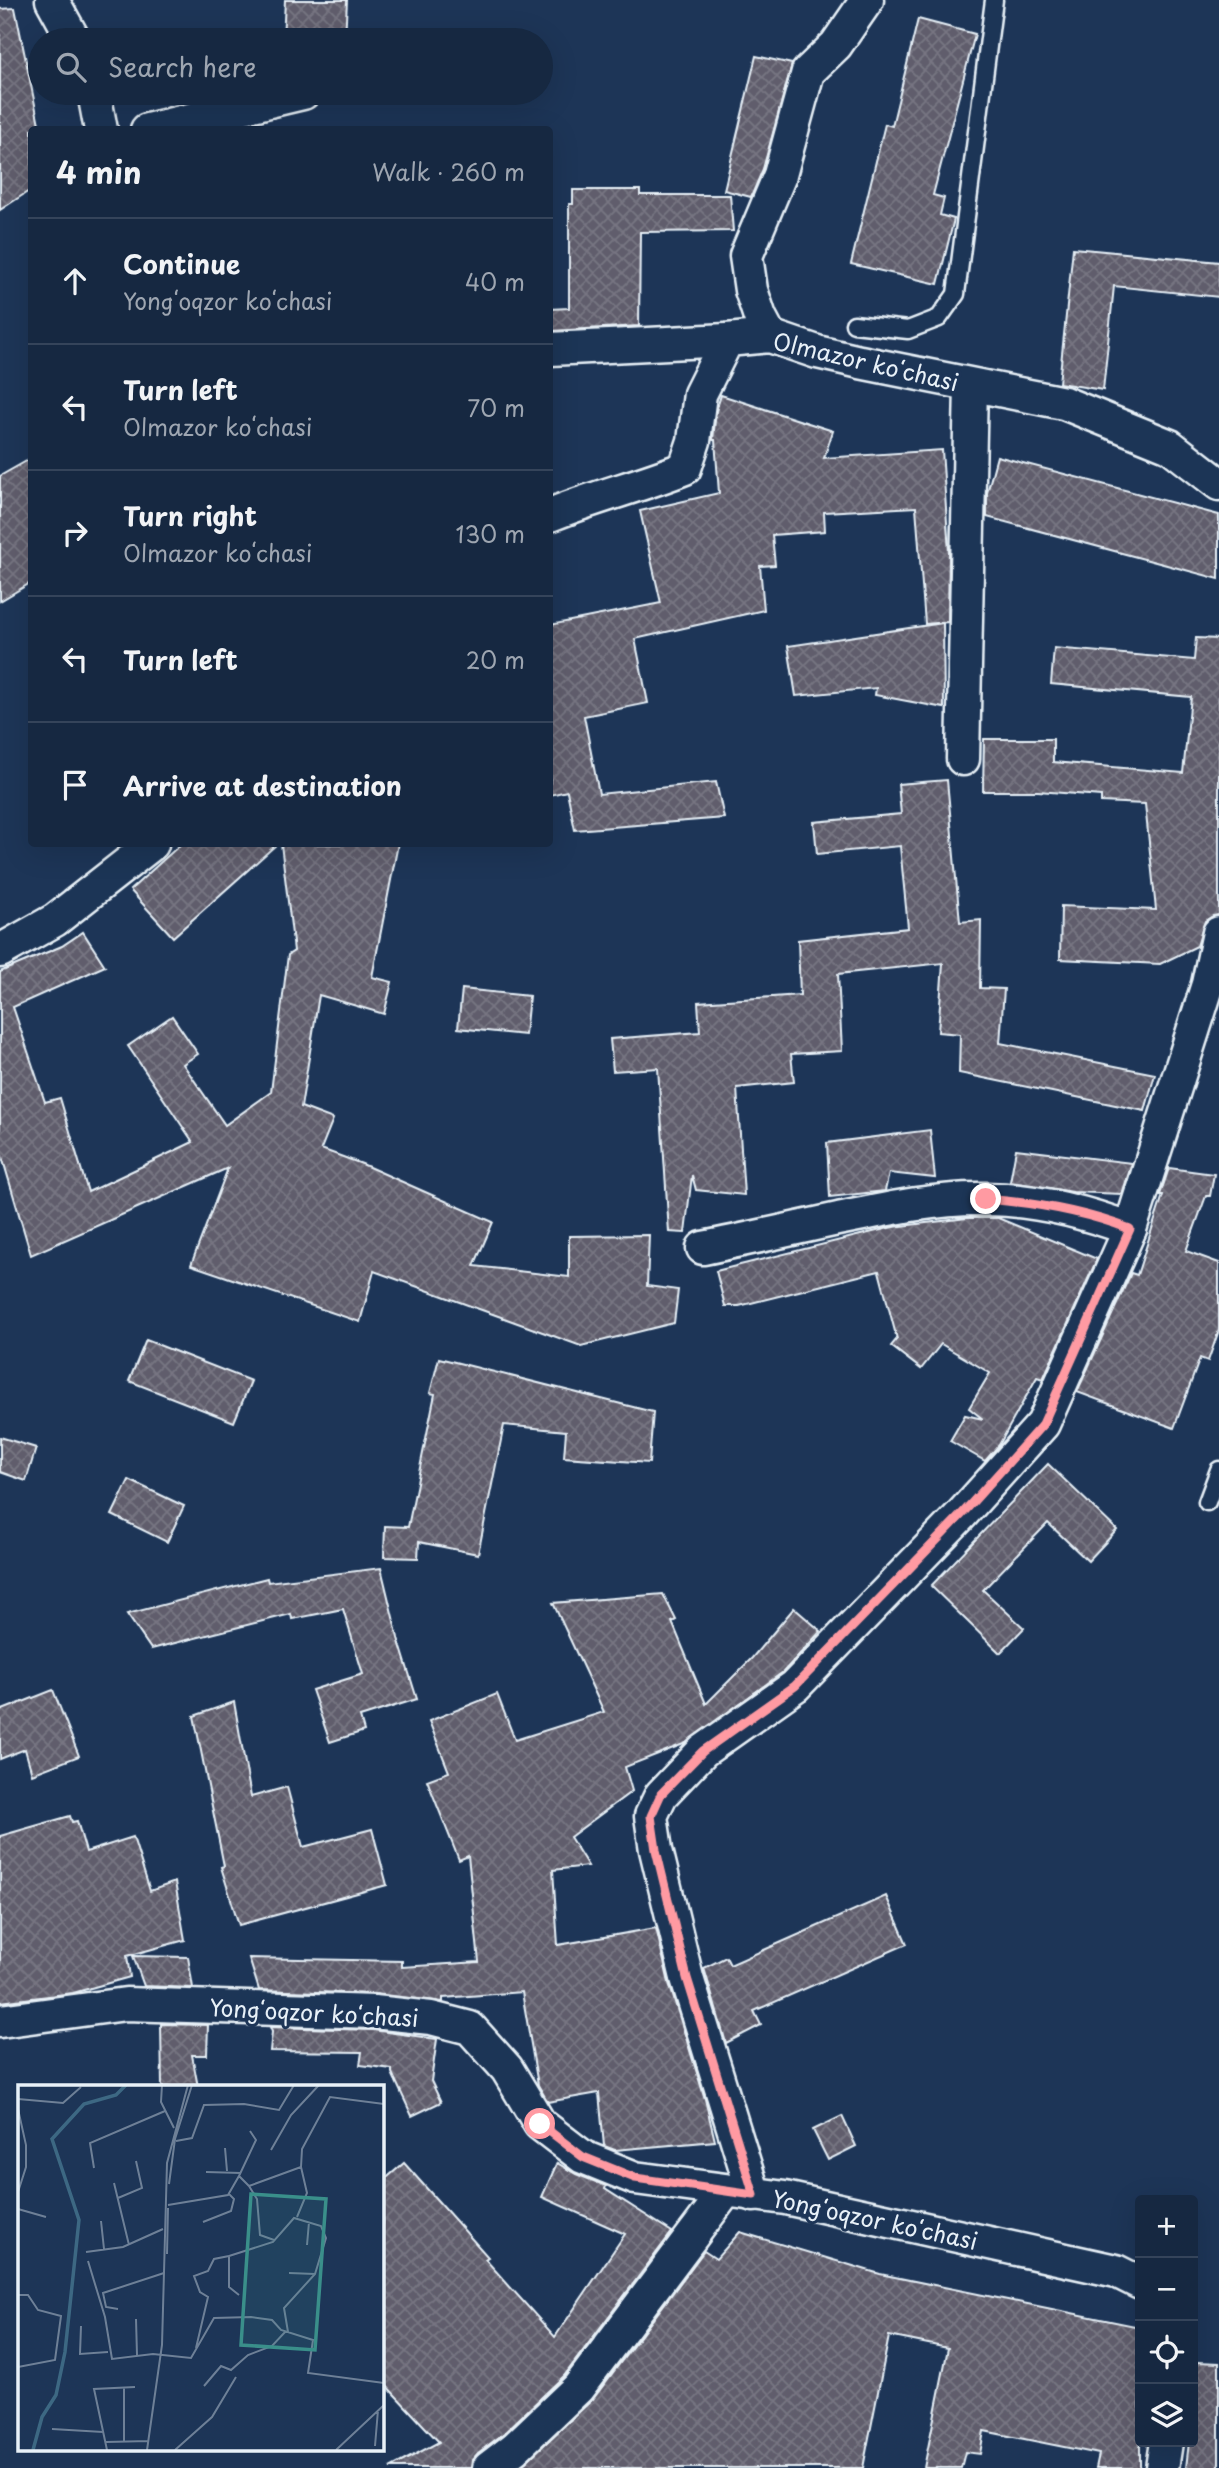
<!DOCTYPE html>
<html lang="en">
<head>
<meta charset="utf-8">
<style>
  :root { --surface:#162841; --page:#1f3048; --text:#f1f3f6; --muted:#9ea6b1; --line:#35445a }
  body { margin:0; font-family:"Playpen Sans",sans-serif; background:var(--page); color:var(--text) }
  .controls { position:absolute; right:21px; bottom:21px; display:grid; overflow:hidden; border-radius:7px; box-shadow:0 7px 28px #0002 }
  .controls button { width:63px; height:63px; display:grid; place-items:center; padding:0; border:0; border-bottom:2px solid var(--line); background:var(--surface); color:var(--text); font:35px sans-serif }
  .stop { position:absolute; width:21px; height:21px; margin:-16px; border:5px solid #ff9aa2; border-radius:50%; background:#fff }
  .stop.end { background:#ff9aa2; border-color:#fff; box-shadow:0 2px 7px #0008 }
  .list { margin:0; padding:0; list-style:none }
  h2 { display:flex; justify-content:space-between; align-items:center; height:91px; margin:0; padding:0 28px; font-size:30px }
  h2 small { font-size:23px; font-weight:400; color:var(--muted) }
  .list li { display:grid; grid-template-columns:46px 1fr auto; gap:21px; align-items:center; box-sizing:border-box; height:126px; padding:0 28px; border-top:2px solid var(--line) }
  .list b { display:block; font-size:26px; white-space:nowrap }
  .list p { margin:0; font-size:23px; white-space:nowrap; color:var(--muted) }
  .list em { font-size:23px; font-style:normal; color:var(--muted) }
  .icon { flex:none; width:38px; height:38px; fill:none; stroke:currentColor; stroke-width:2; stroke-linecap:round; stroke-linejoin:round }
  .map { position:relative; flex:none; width:1219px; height:2468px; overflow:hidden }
  .search { position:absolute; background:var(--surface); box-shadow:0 7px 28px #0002; left:28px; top:28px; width:525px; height:77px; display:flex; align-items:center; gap:18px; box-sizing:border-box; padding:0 24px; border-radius:38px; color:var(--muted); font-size:26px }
  .panel { position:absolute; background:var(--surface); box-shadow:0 7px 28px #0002; left:28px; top:126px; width:525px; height:721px; border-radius:7px }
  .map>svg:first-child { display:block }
  .building { fill:url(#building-cross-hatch); stroke:#e8f1f8; stroke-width:2 }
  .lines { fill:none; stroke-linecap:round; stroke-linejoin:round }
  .service-casing { stroke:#e8f1f8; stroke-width:21 }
  .minor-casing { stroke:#e8f1f8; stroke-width:37 }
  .service { stroke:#1d3557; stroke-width:16 }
  .minor { stroke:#1d3557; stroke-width:32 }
  .route { stroke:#ff9aa2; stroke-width:9 }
  .labels { text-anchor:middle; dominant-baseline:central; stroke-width:6; stroke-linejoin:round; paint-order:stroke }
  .street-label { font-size:23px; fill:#e8f1f8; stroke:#1d3557 }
  .inset-river { fill:none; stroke:#3d6883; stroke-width:3.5 }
  .inset-road { fill:none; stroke:#6e8097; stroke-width:2 }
  .view { fill:#3a8f8a; fill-opacity:0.15; stroke:#3a8f8a; stroke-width:3.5 }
  .inset-edge { fill:none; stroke:#e8f1f8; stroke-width:3.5 }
</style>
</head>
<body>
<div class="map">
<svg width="1219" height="2468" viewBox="0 0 1219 2468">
  <defs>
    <pattern id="building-cross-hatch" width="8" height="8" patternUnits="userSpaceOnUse" patternTransform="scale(1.75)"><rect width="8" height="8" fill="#605d6c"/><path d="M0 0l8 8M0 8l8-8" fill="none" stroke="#777582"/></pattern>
  </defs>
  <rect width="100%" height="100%" fill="#1d3557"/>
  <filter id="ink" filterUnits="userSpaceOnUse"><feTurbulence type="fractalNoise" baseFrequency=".0143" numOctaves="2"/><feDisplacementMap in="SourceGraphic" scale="14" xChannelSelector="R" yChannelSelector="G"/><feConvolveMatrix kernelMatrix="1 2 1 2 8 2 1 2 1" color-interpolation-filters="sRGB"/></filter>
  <g filter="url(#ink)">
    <g class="building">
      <polygon points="285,0 347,0 345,40 283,40"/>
      <polygon points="15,8 40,129 32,130 32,189 0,210 0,9"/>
      <polygon points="918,19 975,34 933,195 944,198 940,215 954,219 938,284 851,264 885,124 892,126"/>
      <polygon points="756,56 792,64 763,169 751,197 724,190"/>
      <polygon points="573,190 640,190 640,195 730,195 733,231 640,232 639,326 550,331 550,309 569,308 569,204 573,204"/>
      <polygon points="1073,248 1219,262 1219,297 1114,286 1103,390 1059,383"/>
      <polygon points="721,395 833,431 824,458 942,450 949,552 948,622 925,624 916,507 824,512 825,531 772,535 775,565 760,566 764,610 635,639 648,703 584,716 599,794 716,782 724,818 575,830 567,791 550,795 550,625 661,603 640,511 719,493 715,440 713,440 716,411"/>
      <polygon points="997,456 1219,515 1219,579 987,517 987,493"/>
      <polygon points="32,458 32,582 0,601 0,476"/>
      <polygon points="943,623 944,708 875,695 876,688 796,696 788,646"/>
      <polygon points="1196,638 1219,639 1219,915 1213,916 1205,921 1197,946 1160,964 1060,959 1061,906 1156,910 1145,804 1101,802 1101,796 1038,791 983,791 984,739 1053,739 1053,762 1183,773 1191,697 1051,684 1054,648 1194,660"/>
      <polygon points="947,780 960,922 981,920 980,988 1004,989 1000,1043 1155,1074 1145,1111 959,1073 960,1034 938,1032 943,963 838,974 842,1051 791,1054 794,1082 737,1088 744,1195 696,1190 692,1175 685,1233 669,1232 658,1068 613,1071 610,1039 700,1032 698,1002 800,995 798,940 908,928 900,846 817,854 814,822 901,814 898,784"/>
      <polygon points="181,844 277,844 173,937 130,890"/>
      <polygon points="281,844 398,844 372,977 392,982 384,1014 319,995 301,1107 333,1119 321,1149 362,1164 493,1222 474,1266 569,1277 569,1236 649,1235 647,1286 678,1290 674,1323 581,1346 374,1271 360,1322 191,1265 228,1168 31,1255 0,1150 0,972 62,946 83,932 105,966 13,1007 45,1102 60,1098 88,1192 193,1142 128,1046 172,1016 198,1054 183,1064 225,1125 271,1092 288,955 294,951"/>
      <polygon points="462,989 529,996 525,1035 458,1028"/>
      <polygon points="930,1130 935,1178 889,1173 885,1191 830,1197 827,1143"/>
      <polygon points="1016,1149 1132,1163 1122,1194 1073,1192 1010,1182"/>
      <polygon points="1169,1168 1214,1174 1210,1196 1206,1196 1186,1251 1219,1263 1219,1330 1208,1361 1200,1358 1174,1428 1077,1392 1131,1273 1137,1275 1163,1195 1160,1195"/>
      <polygon points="967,1218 998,1218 1097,1259 1043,1379 1037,1377 999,1445 985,1461 950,1441 965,1415 983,1419 969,1408 990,1373 941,1344 921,1369 891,1346 897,1339 879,1271 739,1306 725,1306 716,1271 893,1227"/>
      <polygon points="146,1340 251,1381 234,1422 129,1381"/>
      <polygon points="439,1358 653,1412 649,1463 564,1457 566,1431 504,1425 478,1554 419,1542 418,1558 384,1557 385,1526 408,1527 435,1394 430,1393"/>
      <polygon points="0,1437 36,1448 26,1481 0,1472"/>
      <polygon points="1048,1464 1117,1530 1088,1561 1048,1523 983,1590 1024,1628 1000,1653 931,1586"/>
      <polygon points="129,1480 184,1506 167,1542 112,1515"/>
      <polygon points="381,1568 398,1638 417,1699 360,1717 364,1731 330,1742 312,1690 363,1674 343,1609 292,1619 291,1614 151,1649 127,1614 267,1578 268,1582"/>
      <polygon points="663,1594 676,1620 672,1622 706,1704 752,1658 794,1608 821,1631 783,1672 686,1743 625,1767 632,1791 570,1837 588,1866 553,1870 558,1945 656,1928 669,1983 705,2099 715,2141 615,2150 604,2146 599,2093 548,2102 538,2085 522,1992 443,1998 443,2002 375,1994 259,1990 249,1958 402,1961 402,1967 479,1962 468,1856 459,1860 427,1780 449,1772 429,1721 497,1694 515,1740 604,1712 553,1603"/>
      <polygon points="53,1690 79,1756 32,1774 25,1749 0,1759 0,1711"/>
      <polygon points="234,1702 251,1797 287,1787 303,1847 372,1829 387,1885 239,1925 221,1867 224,1866 194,1716"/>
      <polygon points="70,1816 72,1822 77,1821 86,1852 133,1837 150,1891 175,1882 185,1940 127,1956 130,1977 73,1993 0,2002 0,1836"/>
      <polygon points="886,1896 907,1944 754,2011 761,2025 726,2043 704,1968 726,1957 730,1965"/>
      <polygon points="133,1956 188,1957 193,1988 144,1986"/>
      <polygon points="161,2024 208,2025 207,2055 192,2055 198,2087 162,2087"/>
      <polygon points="270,2027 373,2030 437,2039 431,2081 441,2102 412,2116 392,2073 392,2069 360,2065 362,2052 270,2051 272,2032"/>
      <polygon points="842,2116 856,2146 828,2160 813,2130"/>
      <polygon points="404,2163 488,2257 485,2259 555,2337 625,2234 542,2197 557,2163 576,2174 606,2186 605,2189 672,2232 564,2376 503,2434 478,2453 472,2460 471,2468 390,2468 439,2442 382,2381 382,2182"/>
      <polygon points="740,2232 880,2274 1140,2327 1140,2468 1096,2468 1099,2454 984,2431 980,2454 965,2452 961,2468 924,2468 948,2348 889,2336 863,2468 519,2468 593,2399 704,2251 716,2259"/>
      <polygon points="1197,2362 1219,2363 1219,2468 1186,2468 1189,2442 1193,2442 1193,2403"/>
    </g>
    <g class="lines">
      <defs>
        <g id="service">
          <polyline points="854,324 908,330 939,318 956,294 994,0"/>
          <polyline points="1207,1502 1219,1470"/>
        </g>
        <g id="minor">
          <polyline points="52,0 74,40"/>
          <polyline points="94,93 101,130"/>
          <polyline points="147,130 303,93"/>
          <polyline points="770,336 760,317 751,290 746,256 780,175 808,72 836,45 867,0"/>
          <polyline points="550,349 727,340"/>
          <path d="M 550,515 C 594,497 640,486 685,468 L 694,441 L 700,394 L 727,340 L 770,336 L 817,352 L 860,362 L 1064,403 L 1170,446 L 1219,484"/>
          <polyline points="963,759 971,385"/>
          <polyline points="0,951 55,920 152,844"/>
          <path d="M 703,1248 C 748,1239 793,1229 838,1219 C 886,1209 936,1198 985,1199 C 1035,1199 1084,1212 1130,1229"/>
          <polyline points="0,2021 126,2004 374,2012 431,2018 470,2028 507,2069 540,2124 583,2157 635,2178 785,2198 1116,2271 1140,2283"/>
          <polyline points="754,2195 687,1978 656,1850 651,1816 661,1795 703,1751 795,1686 962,1514 1043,1424 1130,1229 1208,984 1219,933"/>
          <polyline points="489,2468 515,2448 578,2388 726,2191"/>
          <polyline points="1162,2468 1166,2442"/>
        </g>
      </defs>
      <use href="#service" class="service-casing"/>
      <use href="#minor" class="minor-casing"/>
      <use href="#service" class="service"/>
      <use href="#minor" class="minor"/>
    </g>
  </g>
  <g class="lines" filter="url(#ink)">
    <path class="route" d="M 540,2124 L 583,2157 L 635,2178 L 754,2195 L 687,1978 L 656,1850 L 651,1816 L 661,1794 L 703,1751 L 795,1686 L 962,1514 L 1043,1424 L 1130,1229 C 1083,1211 1036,1203 986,1199"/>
  </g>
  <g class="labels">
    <g class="street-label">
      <text transform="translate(866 361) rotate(13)">Olmazor koʻchasi</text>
      <text transform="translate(314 2012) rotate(3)">Yongʻoqzor koʻchasi</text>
      <text transform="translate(875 2219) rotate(12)">Yongʻoqzor koʻchasi</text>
    </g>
  </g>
  <g transform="translate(18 2085)">
    <rect width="366" height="366" fill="#1d3557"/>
    <path class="inset-river" d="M 15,365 L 24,332 L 38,310 L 47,267 L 61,135 L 34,54 L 66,19 L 98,10 L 108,0"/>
    <path class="inset-road" d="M 144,0 L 143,17 L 156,43M 0,14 L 45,18 L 63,2M 0,24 L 8,60 L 8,82 L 0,107M 158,56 L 174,53 L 186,20 L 226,19 L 261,25 L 276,0M 207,63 L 209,86M 253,65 L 273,30 L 301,0M 76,83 L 72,58 L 147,26M 188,87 L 223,88M 221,91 L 238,55 L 232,46M 96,98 L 111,160M 151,99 L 157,54 L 174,0M 231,101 L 239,114 L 242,150 L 256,155M 100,113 L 124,103 L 118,76M 150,120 L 210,110 L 221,91 L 231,101 L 283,82 L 284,64 L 312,12 L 366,19M 0,124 L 28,132M 279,132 L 289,108 L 283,82M 83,136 L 86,164M 185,137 L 213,126 L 216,114 L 211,109M 289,160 L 291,137M 68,167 L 105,162 L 145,144M 149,169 L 150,123M 70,176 L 87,232 L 94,274 L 135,269 L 173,273 L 196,233 L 233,232 L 254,235 L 263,245 L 295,255 L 290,288 L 366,298M 271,188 L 297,189M 0,210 L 10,210 L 20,225 L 43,231 L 37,275 L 0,282M 221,210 L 211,202 L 211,171 L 255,157 L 276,133 L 303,141 L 308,153 L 297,189 L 266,223 L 270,247M 100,224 L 88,222 L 85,208 L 146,188M 118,234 L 119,270M 63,241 L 62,269 L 90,267M 178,263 L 190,212 L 182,207 L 176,191 L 190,186 L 196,174 L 211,171M 186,301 L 203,281 L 213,285 L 230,270 L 254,261 L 268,246M 106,303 L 106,356M 34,344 L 85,347M 88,357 L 131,356M 357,361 L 360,325M 89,365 L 76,304 L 117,302M 129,365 L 144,260 L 149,78 L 170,0M 157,365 L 194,332 L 218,292M 318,365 L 366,320"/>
    <path class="view" d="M 233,109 L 308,114 L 297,265 L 223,260 Z"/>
    <rect width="366" height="366" class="inset-edge"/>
  </g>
</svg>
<div class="controls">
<button>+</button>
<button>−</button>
<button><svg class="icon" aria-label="locate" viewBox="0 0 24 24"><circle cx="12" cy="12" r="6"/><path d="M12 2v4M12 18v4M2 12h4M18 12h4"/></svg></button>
<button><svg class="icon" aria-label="layers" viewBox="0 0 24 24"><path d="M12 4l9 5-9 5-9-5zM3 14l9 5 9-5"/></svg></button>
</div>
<div class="stop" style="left:540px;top:2124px"></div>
<div class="stop end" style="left:986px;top:1199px"></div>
<div class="search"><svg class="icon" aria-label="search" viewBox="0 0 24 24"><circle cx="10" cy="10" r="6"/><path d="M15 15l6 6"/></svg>Search here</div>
<section class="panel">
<h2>4 min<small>Walk · 260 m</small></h2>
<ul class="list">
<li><svg class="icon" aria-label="ahead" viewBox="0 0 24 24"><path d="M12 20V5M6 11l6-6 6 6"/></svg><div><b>Continue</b><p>Yongʻoqzor koʻchasi</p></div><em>40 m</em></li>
<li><svg class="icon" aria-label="left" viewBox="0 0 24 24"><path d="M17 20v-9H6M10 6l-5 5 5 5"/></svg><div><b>Turn left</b><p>Olmazor koʻchasi</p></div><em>70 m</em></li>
<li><svg class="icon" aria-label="right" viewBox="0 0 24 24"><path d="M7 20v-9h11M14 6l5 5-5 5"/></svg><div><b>Turn right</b><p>Olmazor koʻchasi</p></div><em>130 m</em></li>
<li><svg class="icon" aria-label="left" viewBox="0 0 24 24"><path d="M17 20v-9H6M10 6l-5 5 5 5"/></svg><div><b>Turn left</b></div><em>20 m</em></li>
<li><svg class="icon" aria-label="arrive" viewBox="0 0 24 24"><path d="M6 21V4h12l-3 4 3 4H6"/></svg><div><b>Arrive at destination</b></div></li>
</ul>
</section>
</div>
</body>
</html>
